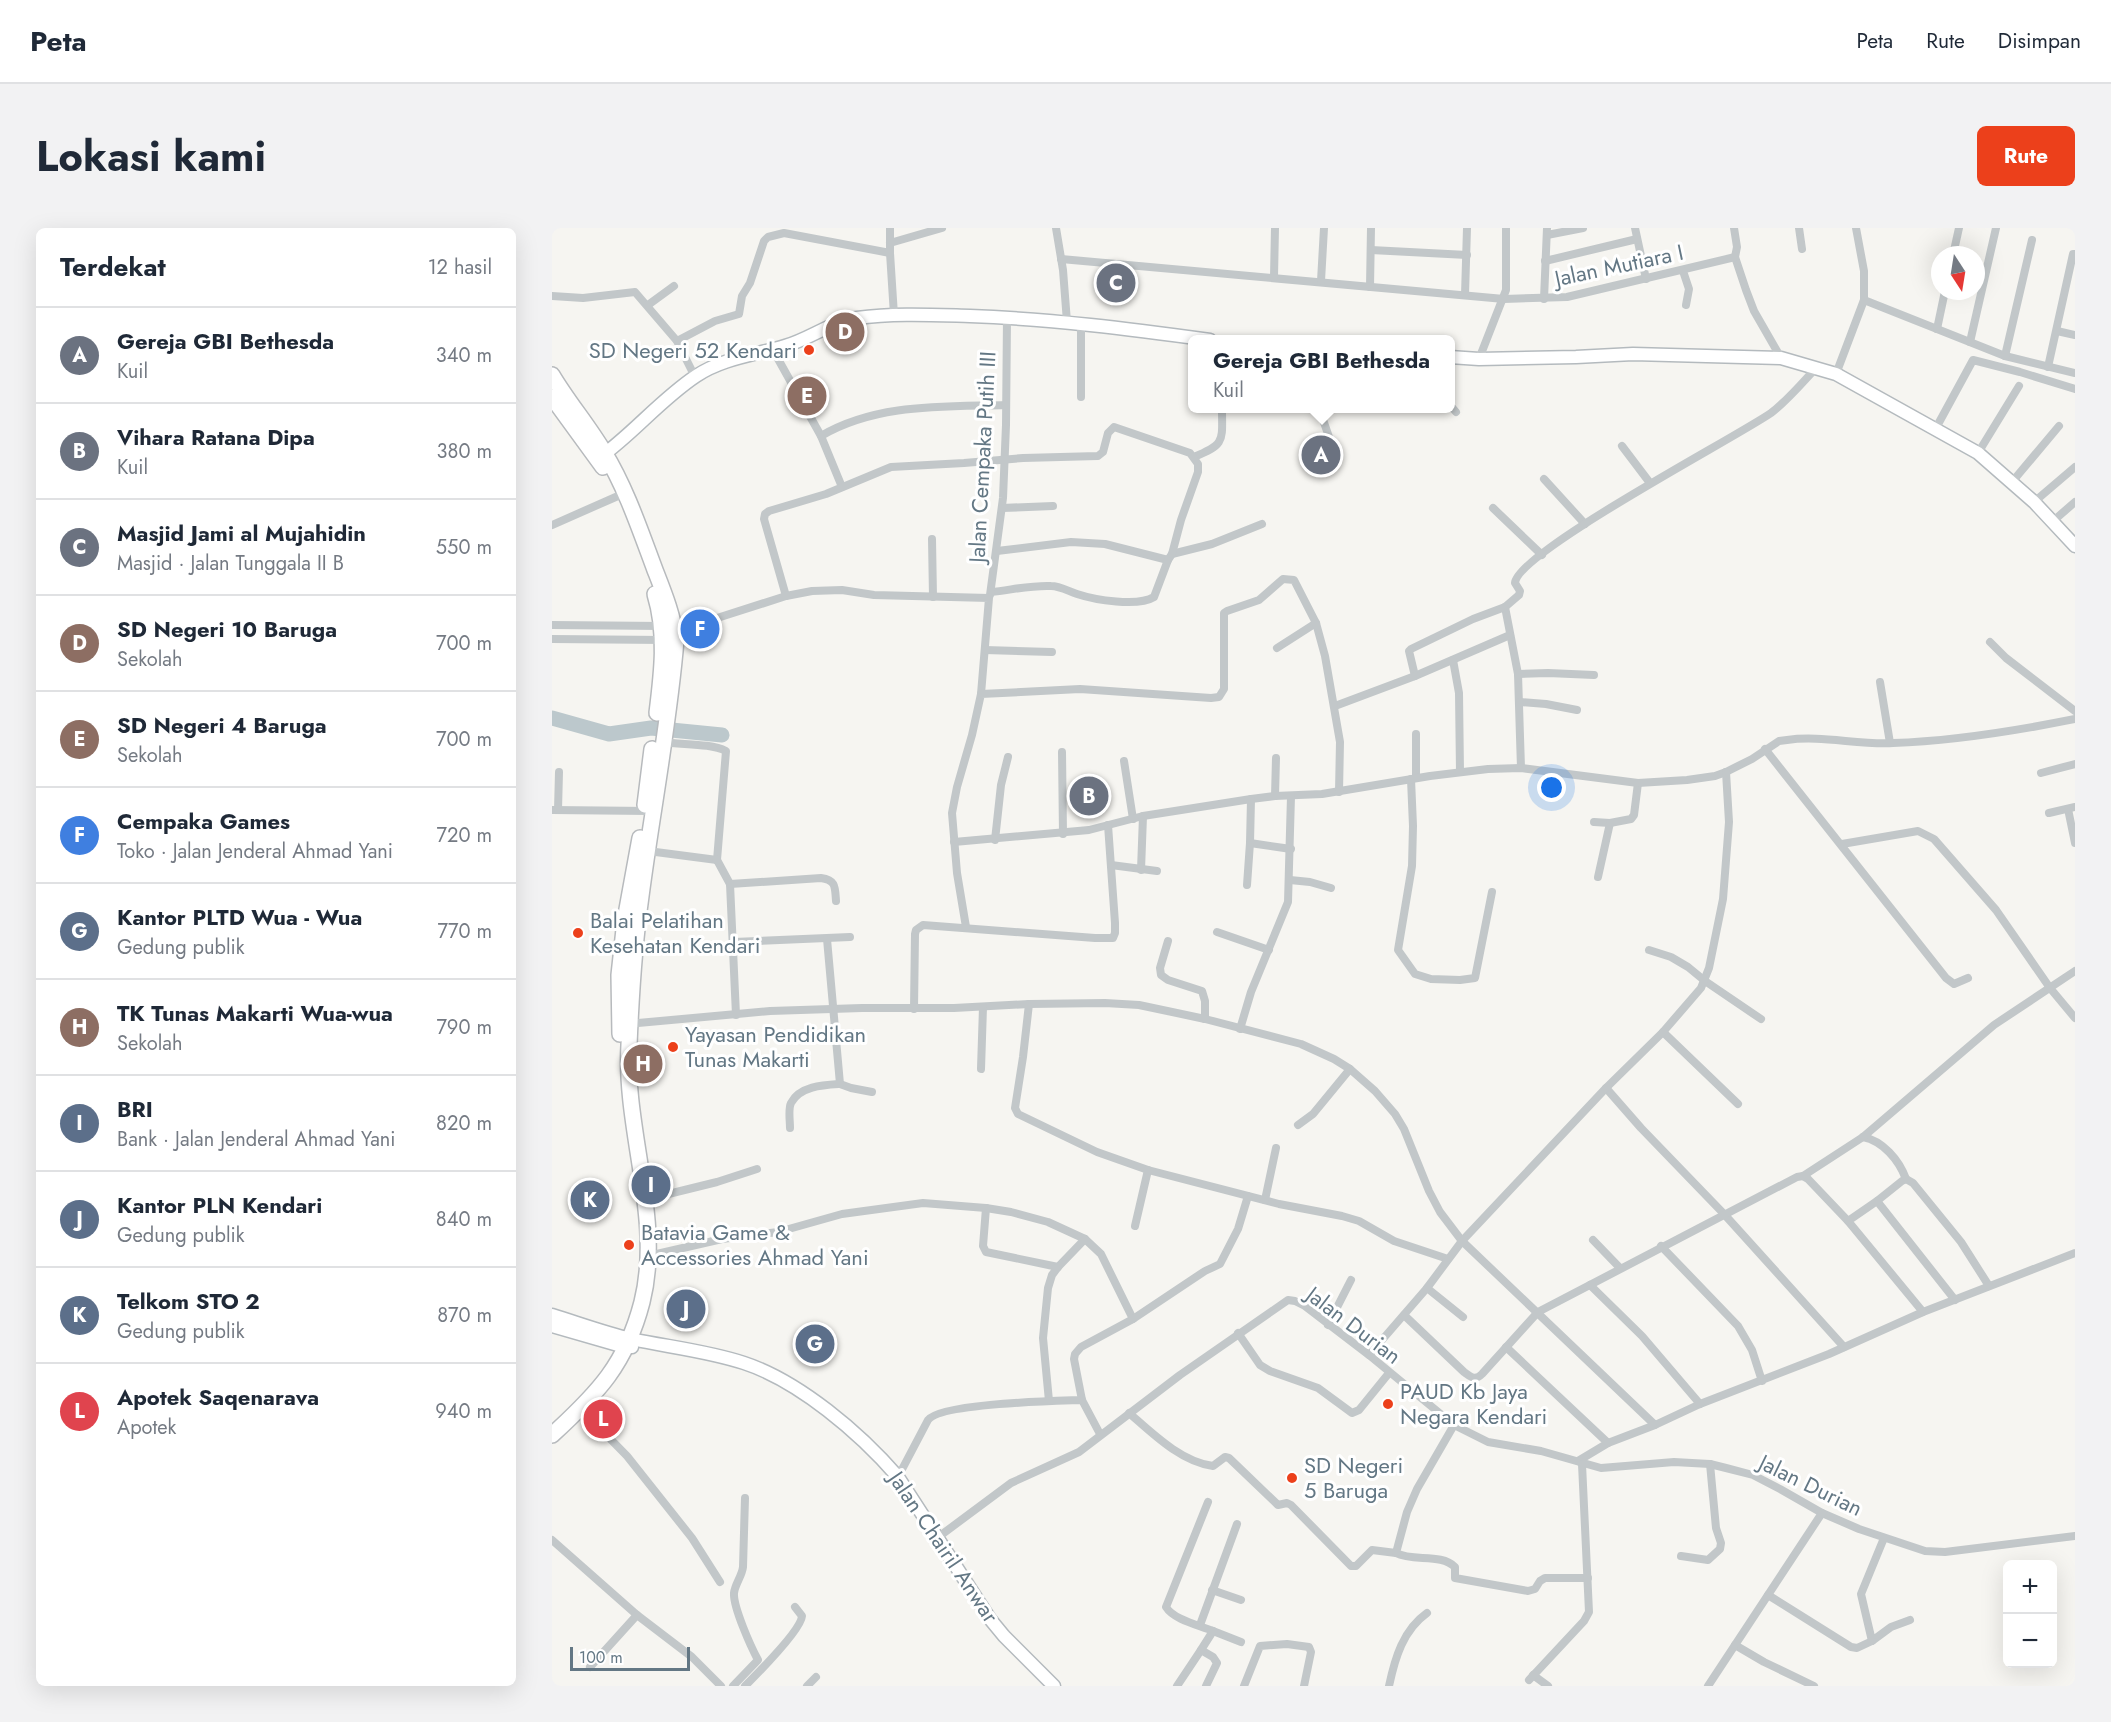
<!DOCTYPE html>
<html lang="id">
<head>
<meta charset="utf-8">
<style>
  :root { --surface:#fff; --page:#f2f2f3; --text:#1f2937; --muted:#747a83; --line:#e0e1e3; --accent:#ec401b }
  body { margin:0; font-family:Jost,sans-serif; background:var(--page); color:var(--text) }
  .controls { position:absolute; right:18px; bottom:18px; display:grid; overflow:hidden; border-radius:9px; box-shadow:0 6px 24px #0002 }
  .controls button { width:54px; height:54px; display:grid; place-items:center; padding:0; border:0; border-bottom:2px solid var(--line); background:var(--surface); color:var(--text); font:30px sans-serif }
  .compass { position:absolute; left:1379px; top:18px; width:54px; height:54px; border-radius:50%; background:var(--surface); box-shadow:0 6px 24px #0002; rotate:168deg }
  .scale { position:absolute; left:18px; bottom:15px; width:120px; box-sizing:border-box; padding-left:6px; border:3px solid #637784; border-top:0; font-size:16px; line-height:21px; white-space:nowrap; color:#637784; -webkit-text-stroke:4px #fff; paint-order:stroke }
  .you { position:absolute; left:1000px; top:560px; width:21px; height:21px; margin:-15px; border:4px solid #fff; border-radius:50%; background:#1a73e8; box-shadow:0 0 0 9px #1a73e833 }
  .badge { display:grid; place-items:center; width:39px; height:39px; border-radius:50%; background:var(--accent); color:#fff; font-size:20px; font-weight:700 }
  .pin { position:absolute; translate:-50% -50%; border:3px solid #fff; box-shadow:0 2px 6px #0006 }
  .popup { position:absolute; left:636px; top:107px; width:267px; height:78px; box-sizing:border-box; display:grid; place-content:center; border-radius:9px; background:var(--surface); filter:drop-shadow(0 2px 4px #0005); font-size:20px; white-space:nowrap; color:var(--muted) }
  .popup b { font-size:22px; color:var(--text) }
  .popup::after { content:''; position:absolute; left:50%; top:100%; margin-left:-12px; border:12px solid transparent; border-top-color:var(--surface) }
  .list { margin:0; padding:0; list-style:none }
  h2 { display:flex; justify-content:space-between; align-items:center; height:78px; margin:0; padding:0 24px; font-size:26px }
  h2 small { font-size:20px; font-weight:400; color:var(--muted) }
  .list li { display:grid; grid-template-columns:39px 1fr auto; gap:18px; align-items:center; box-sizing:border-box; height:96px; padding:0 24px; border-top:2px solid var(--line) }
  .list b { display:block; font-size:22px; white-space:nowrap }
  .list p { margin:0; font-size:20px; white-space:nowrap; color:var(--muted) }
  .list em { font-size:20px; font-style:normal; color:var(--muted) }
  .map { position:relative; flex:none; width:1523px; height:1458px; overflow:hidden; border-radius:9px }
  header { display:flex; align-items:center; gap:36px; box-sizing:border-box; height:84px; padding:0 30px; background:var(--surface); border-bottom:2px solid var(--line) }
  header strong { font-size:28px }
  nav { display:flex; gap:33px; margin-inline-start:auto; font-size:21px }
  .intro { display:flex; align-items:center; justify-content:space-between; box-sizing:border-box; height:144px; padding:0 36px }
  h1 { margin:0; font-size:42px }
  .button { padding:15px 27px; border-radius:9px; background:var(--accent); color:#fff; font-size:21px; font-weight:700 }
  main { display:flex; gap:36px; padding:0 36px }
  aside { flex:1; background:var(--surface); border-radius:9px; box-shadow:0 6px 24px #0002 }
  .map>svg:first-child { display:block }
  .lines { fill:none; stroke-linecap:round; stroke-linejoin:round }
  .river { stroke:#bcc8cc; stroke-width:15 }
  .secondary-casing { stroke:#b4babe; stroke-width:15 }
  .highway-casing { stroke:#b7babd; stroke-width:18 }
  .street { stroke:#c2c7c9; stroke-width:8 }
  .secondary { stroke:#fff; stroke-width:12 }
  .highway { stroke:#fff; stroke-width:15 }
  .poi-dot { fill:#ec401b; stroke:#fff; stroke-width:2 }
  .labels { text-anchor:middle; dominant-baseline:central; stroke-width:6; stroke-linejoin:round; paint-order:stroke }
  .street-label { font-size:22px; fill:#637784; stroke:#fff }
  .poi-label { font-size:22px; fill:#637784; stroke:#fff; text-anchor:start }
</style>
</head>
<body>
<header>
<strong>Peta</strong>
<nav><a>Peta</a><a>Rute</a><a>Disimpan</a></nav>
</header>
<div class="intro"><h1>Lokasi kami</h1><a class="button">Rute</a></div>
<main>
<aside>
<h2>Terdekat<small>12 hasil</small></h2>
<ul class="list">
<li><span class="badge" style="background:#6b7280">A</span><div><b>Gereja GBI Bethesda</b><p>Kuil</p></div><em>340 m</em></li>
<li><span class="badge" style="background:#6b7280">B</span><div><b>Vihara Ratana Dipa</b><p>Kuil</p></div><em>380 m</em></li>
<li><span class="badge" style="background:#6b7280">C</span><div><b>Masjid Jami al Mujahidin</b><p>Masjid · Jalan Tunggala II B</p></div><em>550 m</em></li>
<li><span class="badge" style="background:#8d6e63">D</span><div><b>SD Negeri 10 Baruga</b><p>Sekolah</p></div><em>700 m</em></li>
<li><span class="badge" style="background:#8d6e63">E</span><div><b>SD Negeri 4 Baruga</b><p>Sekolah</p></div><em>700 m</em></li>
<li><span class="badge" style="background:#3f7fe0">F</span><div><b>Cempaka Games</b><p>Toko · Jalan Jenderal Ahmad Yani</p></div><em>720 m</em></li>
<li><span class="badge" style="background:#5c6f8a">G</span><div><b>Kantor PLTD Wua - Wua</b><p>Gedung publik</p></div><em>770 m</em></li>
<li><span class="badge" style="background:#8d6e63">H</span><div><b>TK Tunas Makarti Wua-wua</b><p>Sekolah</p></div><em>790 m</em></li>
<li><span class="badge" style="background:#5c6f8a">I</span><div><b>BRI</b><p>Bank · Jalan Jenderal Ahmad Yani</p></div><em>820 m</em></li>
<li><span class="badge" style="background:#5c6f8a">J</span><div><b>Kantor PLN Kendari</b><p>Gedung publik</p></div><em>840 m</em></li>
<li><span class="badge" style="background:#5c6f8a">K</span><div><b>Telkom STO 2</b><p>Gedung publik</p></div><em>870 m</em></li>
<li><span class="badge" style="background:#e0444e">L</span><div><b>Apotek Saqenarava</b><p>Apotek</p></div><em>940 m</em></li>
</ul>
</aside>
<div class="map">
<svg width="1523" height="1458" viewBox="0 0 1523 1458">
  <rect width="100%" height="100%" fill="#f6f5f1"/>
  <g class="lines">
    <polyline class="river" points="0,490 57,506 99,500 170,507"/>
    <defs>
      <g id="secondary">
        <polyline points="898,129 927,131 1024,129 1081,126 1229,130 1284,146 1426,225 1482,274 1523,318"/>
        <path d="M 47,230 C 81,206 108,172 144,148 C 171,130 203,127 233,118 C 258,111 280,93 305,90 C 342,85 381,87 418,88 C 499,91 578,101 658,112"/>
        <path d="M 0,1087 C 26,1095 53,1105 79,1111 C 117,1119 156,1123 192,1135 C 247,1153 308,1205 346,1249 L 438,1391 L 452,1408 L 502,1458"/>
        <polyline points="0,1098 66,1117 80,1119"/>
      </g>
      <g id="highway">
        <path d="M 0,147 C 16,174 36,197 52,224 C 74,260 88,302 103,342 C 112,365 121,387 124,412 C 117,498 100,583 89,668 C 82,718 79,767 77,817 C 72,902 111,991 90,1074 C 74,1136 46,1165 0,1207"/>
        <polyline points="0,169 51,239"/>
        <path d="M 103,366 C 115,405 110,445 105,485"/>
        <polyline points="93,577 100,521"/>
        <polyline points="68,806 67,747 73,692 88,610"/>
      </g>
    </defs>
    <use href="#secondary" class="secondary-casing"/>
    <use href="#highway" class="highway-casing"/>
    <g class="street">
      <polyline points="504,0 511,42 515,94"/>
      <polyline points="1083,0 1094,51"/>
      <polyline points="1182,0 1185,19 1183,29 1194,62 1202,83 1229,130"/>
      <polyline points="1247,0 1250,21"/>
      <polyline points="995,7 1031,0"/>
      <polyline points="338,15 390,0"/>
      <polyline points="819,22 915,27"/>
      <polyline points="338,25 342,87"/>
      <polyline points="1401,27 1407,0"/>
      <polyline points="509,31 952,71 1015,69 1183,29"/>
      <polyline points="993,33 1085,11"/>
      <polyline points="1131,43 1137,61 1134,77"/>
      <polyline points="722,49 723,0"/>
      <polyline points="769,53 772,0"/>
      <polyline points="818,59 819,0"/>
      <polyline points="913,67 915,0"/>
      <polyline points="0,68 31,70 83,64 125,113 143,149"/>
      <polyline points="992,71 995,0"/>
      <polyline points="1312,72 1453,128 1523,145"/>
      <polyline points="96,77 122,58"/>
      <polyline points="1385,101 1393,63"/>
      <polyline points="1505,103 1523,107"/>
      <polyline points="125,113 163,93 187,86 190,68 198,55 212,13 216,9 232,5 338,25 338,0"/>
      <polyline points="1418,114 1444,0"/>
      <polyline points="221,122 269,208 290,259"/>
      <polyline points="1453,128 1480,12"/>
      <polyline points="927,131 954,62 954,0"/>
      <polyline points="1496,139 1521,26 1523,26"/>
      <polyline points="1284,146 1312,72 1312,43 1304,0"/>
      <polyline points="529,169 529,95"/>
      <polyline points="898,177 904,184"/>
      <polyline points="767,180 777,209"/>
      <polyline points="1384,200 1421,132 1468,144 1523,161"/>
      <path d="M 269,208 C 325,175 392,179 454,177"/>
      <polyline points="1070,218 1098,255"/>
      <polyline points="1426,225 1467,158"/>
      <path d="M 642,229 C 674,216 670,213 670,180"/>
      <polyline points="992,251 1033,296"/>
      <polyline points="1460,254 1507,198"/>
      <polyline points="1482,274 1523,239"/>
      <polyline points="450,280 501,278"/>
      <polyline points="941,280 990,327"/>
      <polyline points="1500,294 1523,274"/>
      <polyline points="0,297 66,268"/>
      <polyline points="380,311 381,369"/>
      <polyline points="445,323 519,314 553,316 616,332"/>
      <path d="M 439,364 C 459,362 479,357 499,358 C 508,358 516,363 525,366 C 543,372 586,379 602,369 L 616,332 L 620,326 L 660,316 L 710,296"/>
      <polyline points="438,367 451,270 454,197 455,90"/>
      <polyline points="234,368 212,291 213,286 217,283 274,266 339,239 412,235 471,230 546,228 551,224 556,205 562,199 638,225 646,236 646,244 629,292 620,326"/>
      <polyline points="953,379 966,446 969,540"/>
      <polyline points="0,397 111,398"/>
      <path d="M 958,407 L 863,448 L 857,423 L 859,421 L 921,391 L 953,379 L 967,367 L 968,363 L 963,355 C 965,324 1183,210 1219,185 C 1235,173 1250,155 1264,140"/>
      <polyline points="0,411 112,412"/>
      <polyline points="124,411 134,400 234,368 260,363 290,362 322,367 437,370 429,466"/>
      <polyline points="1438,414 1454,430 1523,483"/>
      <polyline points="725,420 764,395"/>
      <polyline points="433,422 500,424"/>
      <polyline points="901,432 907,465 908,544"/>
      <polyline points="966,446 996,445 1042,447"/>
      <polyline points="1328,454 1338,515"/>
      <polyline points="968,474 994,476 1025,482"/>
      <polyline points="783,478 863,448"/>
      <path d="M 111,514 C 130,517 158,515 174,523 L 165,632"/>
      <polyline points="1213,521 1394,750 1402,756 1416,750"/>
      <polyline points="510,524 511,606"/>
      <polyline points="572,533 581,591"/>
      <polyline points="1489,545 1523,536"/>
      <polyline points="864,550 864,506"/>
      <polyline points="859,551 861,598 860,638 846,722 863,746 879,751 908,752 923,750 940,664"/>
      <polyline points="723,568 724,530"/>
      <polyline points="1516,581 1523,615"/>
      <polyline points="0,582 98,583"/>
      <polyline points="6,582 7,544"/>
      <polyline points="1497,585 1523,579"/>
      <polyline points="1042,594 1058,595 1079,591 1082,587 1086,555"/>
      <polyline points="443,612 449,557 456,529"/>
      <path d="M 402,614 L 537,602 L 591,588 L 699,571 L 723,568 L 770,566 L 878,548 L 936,541 L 969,540 L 1086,555 L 1135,552 L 1163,548 L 1174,544 L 1200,531 L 1227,513 L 1235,512 C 1269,507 1306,517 1341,515 C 1402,513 1463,503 1523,491"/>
      <polyline points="698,615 739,621"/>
      <polyline points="1290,616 1366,603 1382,611 1444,682 1498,760 1523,790"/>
      <polyline points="96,623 165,632"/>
      <polyline points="165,632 178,656 184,787"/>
      <polyline points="559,637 605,643"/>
      <polyline points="589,642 591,588"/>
      <polyline points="1046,649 1058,595"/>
      <polyline points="738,652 758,654 779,660"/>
      <path d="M 178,656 L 269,650 C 284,652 283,659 284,673"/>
      <polyline points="695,657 698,615 699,571"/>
      <polyline points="414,699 405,645 400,585 405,559 420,507 429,466 528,461 659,470 667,469 672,461 672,385 675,383 707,372 731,351 742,352 764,395 773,428 788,514 787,564"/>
      <polyline points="665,704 717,722"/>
      <polyline points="616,713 608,740 609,747 616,752 650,763 653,773 653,791"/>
      <polyline points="182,714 298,709"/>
      <polyline points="1097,722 1119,729 1136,739 1153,753 1209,791"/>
      <polyline points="477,776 471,829 463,880 466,886 545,924 596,942 727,976 790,988 807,993 842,1013 896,1031"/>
      <polyline points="362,781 363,706 364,702 371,697 543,710 561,710 563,705 563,695 556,597"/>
      <polyline points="75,796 218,783 310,780 402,780 477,776 553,775 587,777 653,791 749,816 782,831 798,841 823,863 843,886 852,901 877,963 888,984 910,1013 1103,1197 1148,1176 1277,1126 1371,1084 1523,1025"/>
      <polyline points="688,801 699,764 736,674 739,568"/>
      <polyline points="1111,804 1186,876"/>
      <polyline points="429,841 431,779"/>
      <polyline points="288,856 299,860 320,864"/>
      <polyline points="1054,860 1089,900 1172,986 1292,1119"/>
      <polyline points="746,897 761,886 798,841"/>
      <path d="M 238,900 C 238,892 236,881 239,875 C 248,858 272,857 288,856 L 275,711"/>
      <path d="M 1311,909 C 1331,913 1347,932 1354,951"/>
      <polyline points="1251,948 1311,909 1442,797 1523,743"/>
      <polyline points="92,972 165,954 205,941"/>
      <polyline points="713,972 724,920"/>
      <polyline points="1325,973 1350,953 1354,951 1361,955 1409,1014 1437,1058"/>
      <polyline points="434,980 431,1018 434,1024 506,1039"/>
      <polyline points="583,998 596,942"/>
      <polyline points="1041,1012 1068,1040"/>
      <polyline points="1109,1018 1186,1098 1200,1122 1210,1153"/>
      <polyline points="96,1028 170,1011 226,1004 290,986 371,975 434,980 459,984 496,994 533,1011 549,1026 581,1091"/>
      <polyline points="1038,1057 1090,1108 1148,1176"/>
      <polyline points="875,1060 911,1089"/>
      <polyline points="1371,1084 1296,993 1325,973 1403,1072"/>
      <path d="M 852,1087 L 912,1144 C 919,1149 923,1153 930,1146 L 986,1084 L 1245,949 L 1251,948 L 1256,951 L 1296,993"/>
      <polyline points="776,1097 799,1052"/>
      <polyline points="686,1105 708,1137 718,1143 766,1160 800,1185 807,1182 837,1145"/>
      <polyline points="954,1119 1056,1215 1026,1233"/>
      <polyline points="817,1127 875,1060 910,1013 1054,860 1111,804 1149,760 1157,740 1171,671 1177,594 1174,544"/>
      <polyline points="497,1173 491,1110 496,1060 500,1047 506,1039 533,1011"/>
      <polyline points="28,1180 75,1228 140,1310 168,1354"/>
      <path d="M 577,1185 C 600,1205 629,1234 661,1238 L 673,1229 L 677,1230 L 726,1277 L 735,1275 L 739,1277 L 799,1338 L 804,1338 L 820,1322 L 844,1325"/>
      <path d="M 902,1197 L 865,1261 L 855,1284 L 844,1325 C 861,1334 889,1325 903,1339 L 903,1350 L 976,1363 L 983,1361 L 988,1353 L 993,1350 L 1036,1350"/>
      <polyline points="548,1206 530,1172 522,1131 523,1126 529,1119 581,1091 653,1043 668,1036 686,1001 696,968"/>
      <polyline points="1056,1215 1103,1197"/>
      <path d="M 346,1249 L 376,1192 C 388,1175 505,1173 530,1172"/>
      <polyline points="1332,1310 1309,1366 1320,1413 1339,1399 1358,1392"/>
      <polyline points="0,1312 85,1387 140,1429 169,1458"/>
      <polyline points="381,1313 459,1255 527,1224 628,1147 736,1072 743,1073 753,1078 817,1127 902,1197 936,1214 989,1223 1049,1240 1122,1234 1158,1236 1174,1240 1201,1247 1228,1261 1270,1285 1307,1301 1373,1323 1393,1324 1523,1308"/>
      <polyline points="1129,1328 1156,1332 1168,1321 1169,1315 1164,1300 1158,1236"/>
      <polyline points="660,1362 689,1372"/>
      <polyline points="1216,1367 1299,1419 1305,1420 1320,1413"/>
      <polyline points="648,1397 685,1296"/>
      <polyline points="661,1403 689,1414"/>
      <polyline points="1183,1417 1212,1434 1262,1458"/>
      <path d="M 649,1422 L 661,1403 C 647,1397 622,1392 614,1379 L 656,1274"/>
      <polyline points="38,1439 85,1387"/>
      <polyline points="981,1447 996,1458"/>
      <polyline points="977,1452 1032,1393 1037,1384 1030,1236"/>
      <path d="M 181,1458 L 206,1432 C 199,1419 181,1379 182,1365 C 183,1356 190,1348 191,1339 L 193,1270"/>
      <path d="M 193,1458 C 205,1446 249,1402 250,1388 L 243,1379"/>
      <polyline points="255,1458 264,1449"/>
      <polyline points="625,1458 649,1422 661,1429 665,1435 654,1458"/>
      <polyline points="692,1458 708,1418 735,1416 757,1419 759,1424 752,1458"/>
      <path d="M 837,1458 C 843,1430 851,1402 875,1385"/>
      <polyline points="1156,1458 1270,1285"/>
    </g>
    <use href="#secondary" class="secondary"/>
    <use href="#highway" class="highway"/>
  </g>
  <g class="poi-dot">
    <circle cx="257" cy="122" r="6"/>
    <circle cx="26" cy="705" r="6"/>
    <circle cx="121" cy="819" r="6"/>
    <circle cx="77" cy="1017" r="6"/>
    <circle cx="836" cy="1176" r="6"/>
    <circle cx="740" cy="1250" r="6"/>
  </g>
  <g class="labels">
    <g class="street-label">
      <text transform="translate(1067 37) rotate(-12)">Jalan Mutiara I</text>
      <text transform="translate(430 229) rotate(-87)">Jalan Cempaka Putih III</text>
      <text transform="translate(802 1097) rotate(37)">Jalan Durian</text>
      <text transform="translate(1259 1257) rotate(26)">Jalan Durian</text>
      <text transform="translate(392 1319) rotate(56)">Jalan Chairil Anwar</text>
    </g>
    <g class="poi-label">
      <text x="245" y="122" text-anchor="end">SD Negeri 52 Kendari</text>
      <text x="38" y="692">Balai Pelatihan<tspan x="38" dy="25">Kesehatan Kendari</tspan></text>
      <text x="133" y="806">Yayasan Pendidikan<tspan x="133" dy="25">Tunas Makarti</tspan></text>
      <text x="89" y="1004">Batavia Game &amp;<tspan x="89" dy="25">Accessories Ahmad Yani</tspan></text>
      <text x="848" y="1163">PAUD Kb Jaya<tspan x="848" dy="25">Negara Kendari</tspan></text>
      <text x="752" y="1237">SD Negeri<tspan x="752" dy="25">5 Baruga</tspan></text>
    </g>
  </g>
</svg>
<div class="controls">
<button>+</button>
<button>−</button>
</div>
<svg class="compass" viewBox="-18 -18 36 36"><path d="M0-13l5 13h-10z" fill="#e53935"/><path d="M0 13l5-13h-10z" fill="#747a83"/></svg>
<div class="scale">100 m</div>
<div class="you"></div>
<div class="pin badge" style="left:769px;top:227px;background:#6b7280">A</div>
<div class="popup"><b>Gereja GBI Bethesda</b>Kuil</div>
<div class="pin badge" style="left:537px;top:568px;background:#6b7280">B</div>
<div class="pin badge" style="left:564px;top:55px;background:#6b7280">C</div>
<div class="pin badge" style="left:293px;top:104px;background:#8d6e63">D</div>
<div class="pin badge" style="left:255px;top:168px;background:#8d6e63">E</div>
<div class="pin badge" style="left:148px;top:401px;background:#3f7fe0">F</div>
<div class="pin badge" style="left:263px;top:1116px;background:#5c6f8a">G</div>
<div class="pin badge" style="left:91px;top:836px;background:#8d6e63">H</div>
<div class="pin badge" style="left:99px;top:957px;background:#5c6f8a">I</div>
<div class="pin badge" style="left:134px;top:1081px;background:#5c6f8a">J</div>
<div class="pin badge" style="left:38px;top:972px;background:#5c6f8a">K</div>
<div class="pin badge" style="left:51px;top:1191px;background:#e0444e">L</div>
</div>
</main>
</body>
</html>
